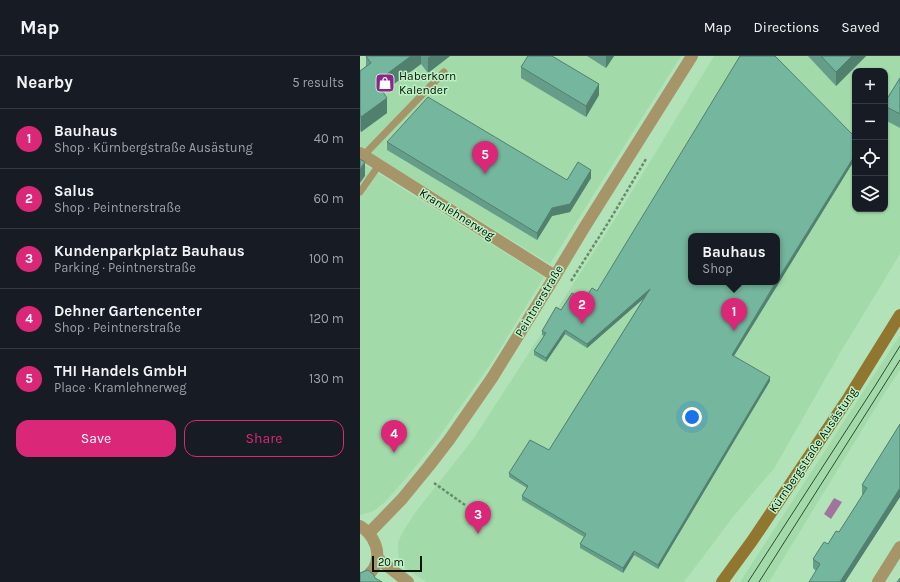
<!DOCTYPE html>
<html lang="en">
<head>
<meta charset="utf-8">
<style>
  :root { --surface:#171b24; --page:#20242c; --text:#f1f3f6; --muted:#9ea1a6; --line:#363941; --accent:#db2777 }
  body { margin:0; font-family:Karla,sans-serif; background:var(--page); color:var(--text) }
  .controls { position:absolute; right:12px; top:12px; display:grid; overflow:hidden; border-radius:8px; box-shadow:0 1px 3px #0004 }
  .controls button { width:36px; height:36px; display:grid; place-items:center; padding:0; border:0; border-bottom:1px solid var(--line); background:var(--surface); color:var(--text); font:20px sans-serif }
  .scale { position:absolute; left:12px; bottom:10px; width:50px; box-sizing:border-box; padding-left:4px; border:2px solid #031305; border-top:0; font-size:11px; line-height:14px; white-space:nowrap; color:#031305; -webkit-text-stroke:3px #bef0c5; paint-order:stroke }
  .you { position:absolute; left:332px; top:361px; width:14px; height:14px; margin:-10px; border:3px solid #fff; border-radius:50%; background:#1a73e8; box-shadow:0 0 0 6px #1a73e833 }
  .badge { display:grid; place-items:center; width:26px; height:26px; border-radius:50%; background:var(--accent); color:#fff; font-size:13px; font-weight:700 }
  .pin { position:absolute; translate:-50% -33px; filter:drop-shadow(0 1px 2px #0008) }
  .pin::after { content:''; position:absolute; top:21px; width:14px; height:12px; background:inherit; clip-path:polygon(0 0,100% 0,50% 100%) }
  .popup { position:absolute; left:328px; top:177px; width:92px; height:52px; box-sizing:border-box; display:grid; place-content:center; border-radius:8px; background:var(--surface); filter:drop-shadow(0 1px 3px #0005); font-size:13px; white-space:nowrap; color:var(--muted) }
  .popup b { font-size:15px; color:var(--text) }
  .popup::after { content:''; position:absolute; left:50%; top:100%; margin-left:-8px; border:8px solid transparent; border-top-color:var(--surface) }
  .list { margin:0; padding:0; list-style:none }
  h2 { display:flex; justify-content:space-between; align-items:center; height:52px; margin:0; padding:0 16px; font-size:17px }
  h2 small { font-size:13px; font-weight:400; color:var(--muted) }
  .list li { display:grid; grid-template-columns:26px 1fr auto; gap:12px; align-items:center; box-sizing:border-box; height:60px; padding:0 16px; border-top:1px solid var(--line) }
  .list b { display:block; font-size:15px; white-space:nowrap }
  .list p { margin:0; font-size:13px; white-space:nowrap; color:var(--muted) }
  .list em { font-size:13px; font-style:normal; color:var(--muted) }
  .actions { display:flex; gap:8px; padding:12px 16px }
  .actions a { flex:1; padding:9px 0; border:1px solid var(--accent); border-radius:12px; text-align:center; font-size:14px; color:var(--accent) }
  .actions .main { background:var(--accent); color:#fff }
  .icon { flex:none; width:22px; height:22px; fill:none; stroke:currentColor; stroke-width:2; stroke-linecap:round; stroke-linejoin:round }
  .map { position:relative; flex:none; width:540px; height:526px; overflow:hidden }
  header { display:flex; align-items:center; gap:24px; box-sizing:border-box; height:56px; padding:0 20px; background:var(--surface); border-bottom:1px solid var(--line) }
  header strong { font-size:19px }
  nav { display:flex; gap:22px; margin-inline-start:auto; font-size:14px }
  main { display:flex }
  aside { flex:1; background:var(--surface) }
  .map>svg:first-child { display:block }
  .built { fill:#a2daaa; fill-rule:evenodd }
  .water { fill:#a0749d }
  .lines { fill:none; stroke-linecap:round; stroke-linejoin:round }
  .path { stroke:#688b6d; stroke-width:2.5; stroke-dasharray:3 2; stroke-linecap:butt }
  .service { stroke:#a7956a; stroke-width:7 }
  .minor { stroke:#a7956a; stroke-width:12 }
  .tertiary { stroke:#a7956a; stroke-width:12 }
  .secondary { stroke:#90762e; stroke-width:12 }
  .tram { stroke:#314a34; stroke-width:1 }
  .wall { fill:#659d88 }
  .shaded-wall { fill:#52806f }
  .building { fill:#75b79e; stroke:#52806f }
  .labels { text-anchor:middle; dominant-baseline:central; stroke-width:3; stroke-linejoin:round; paint-order:stroke }
  .poi-label { font-size:12px; fill:#031305; stroke:#bef0c5; text-anchor:start }
  .street-label { font-size:12px; fill:#031305; stroke:#bef0c5 }
</style>
</head>
<body>
<header>
<strong>Map</strong>
<nav><a>Map</a><a>Directions</a><a>Saved</a></nav>
</header>
<main>
<aside>
<h2>Nearby<small>5 results</small></h2>
<ul class="list">
<li><span class="badge">1</span><div><b>Bauhaus</b><p>Shop · Kürnbergstraße Ausästung</p></div><em>40 m</em></li>
<li><span class="badge">2</span><div><b>Salus</b><p>Shop · Peintnerstraße</p></div><em>60 m</em></li>
<li><span class="badge">3</span><div><b>Kundenparkplatz Bauhaus</b><p>Parking · Peintnerstraße</p></div><em>100 m</em></li>
<li><span class="badge">4</span><div><b>Dehner Gartencenter</b><p>Shop · Peintnerstraße</p></div><em>120 m</em></li>
<li><span class="badge">5</span><div><b>THI Handels GmbH</b><p>Place · Kramlehnerweg</p></div><em>130 m</em></li>
</ul>
<div class="actions"><a class="main">Save</a><a>Share</a></div>
</aside>
<div class="map">
<svg width="540" height="526" viewBox="0 0 540 526">
  <rect width="100%" height="100%" fill="#b2e3b8"/>
  <g class="built">
    <polygon points="26,0 321,0 190,208 0,90 0,20"/>
    <path d="M 354,0 L 540,0 L 540,198 L 480,297 L 415,411 L 373,461 L 324,526 L 67,526 L 46,513 L 39,506 L 38,496 L 38,486 L 44,474 L 54,458 L 114,382 L 257,160 ZM 495,15 L 525,15 L 525,153 L 495,153 ZM 331,180 L 417,180 L 417,226 L 331,226 Z"/>
    <polygon points="0,106 184,221 130,309 73,389 41,428 26,445 14,455 0,459"/>
    <polygon points="540,279 540,314 524,338 409,526 380,526"/>
  </g>
  <polygon class="water" points="474,442 482,446 471,463 464,458"/>
  <g class="lines">
    <g class="path">
      <polyline points="211,225 248,167 286,103"/>
      <polyline points="74,427 105,449"/>
    </g>
    <g class="service">
      <polyline points="4,99 84,16"/>
      <polyline points="0,136 19,109"/>
    </g>
    <g class="minor">
      <polyline points="0,97 195,220"/>
      <polyline points="17,502 48,526"/>
      <polyline points="518,526 540,491"/>
    </g>
    <g class="tertiary">
      <path d="M 0,470 C 21,483 25,513 0,524"/>
      <polyline points="9,477 42,443 69,410 89,384 132,322 189,230 224,172 332,0"/>
    </g>
    <polyline class="secondary" points="362,526 392,485 489,341 540,259"/>
    <g class="tram">
      <polyline points="388,526 515,330 540,290"/>
      <polyline points="399,526 540,304"/>
    </g>
  </g>
  <g class="wall">
    <polygon points="6,0 90,0 68,17 61,8 23,36 27,57 1,76 0,74 0,15 6,10"/>
    <polygon points="227,0 254,0 246,12"/>
    <polygon points="448,0 506,0 476,30"/>
    <polygon points="161,11 239,39 226,61 161,22"/>
    <polygon points="540,22 540,72 525,64 525,46"/>
    <polygon points="495,81 495,103 374,300 410,325 298,513 274,499 263,517 220,492 220,488 224,481 162,444 162,440 167,432 149,421 149,417 189,394 284,242 227,292 205,278 186,306 174,299 174,295 184,280 182,279 182,275 201,254 224,244 237,235"/>
    <polygon points="27,86 207,124 231,122 210,156 192,160 177,184 27,94"/>
    <polygon points="540,368 540,441 485,526 456,515 453,512 453,503 468,488 479,476 503,439 502,438 502,429"/>
  </g>
  <g class="shaded-wall">
    <polygon points="51,0 61,0 61,8 16,41 16,26"/>
    <polygon points="70,0 90,0 68,17 68,2"/>
    <polygon points="246,0 254,0 246,12"/>
    <polygon points="492,0 506,0 476,30 476,16"/>
    <polygon points="239,28 239,39 226,61 226,50"/>
    <polygon points="27,42 27,57 1,76 1,61"/>
    <polygon points="495,99 495,103 372,303 372,299"/>
    <polygon points="5,106 5,120 0,127 0,113"/>
    <polygon points="231,114 231,122 210,156 192,160 177,184 177,177 192,152"/>
    <polygon points="290,233 290,237 227,292 227,288"/>
    <polygon points="205,274 205,278 186,306 186,302"/>
    <polygon points="410,321 410,325 298,513 298,509"/>
    <polygon points="540,432 540,441 485,526 480,526"/>
    <polygon points="274,495 274,499 263,517 263,512"/>
  </g>
  <g class="building">
    <polygon points="6,0 51,0 16,26 27,42 1,61 0,59 0,15 11,7"/>
    <polygon points="168,0 192,0 239,28 226,50 161,11"/>
    <polygon points="380,0 415,0 495,81 495,99 417,225 417,180 331,180 331,226 416,226 372,299 410,321 298,509 274,495 263,512 220,488 226,478 162,440 168,430 149,417 170,384 189,394 290,233 227,288 205,274 186,302 174,295 186,277 182,275 196,251 201,254 212,237 224,244 232,232 237,235"/>
    <polygon points="461,0 492,0 476,16"/>
    <polygon points="540,22 540,58 525,50 525,46"/>
    <polygon points="68,41 207,124 218,106 231,114 210,148 192,152 177,177 27,86"/>
    <polygon points="0,103 5,106 0,113"/>
    <polygon points="540,368 540,432 480,526 449,526 460,508 453,503 464,486 468,488 476,475 479,476 507,432 502,429"/>
    <polygon points="8,514 13,518 15,522 22,526 0,526 0,517"/>
    <polygon points="540,522 540,526 537,526"/>
  </g>
  <defs>
    <symbol id="shop-square" viewBox="-11 -11 22 22"><rect x="-9" y="-9" width="18" height="18" rx="4" fill="#8d268c" stroke="#bef0c5"/><path d="M-5-2.5h2.3a2.7 3.5 0 0 1 5.4 0H5L5.5 6h-11ZM-1.5-2.5h3a1.5 2.3 0 0 0-3 0Z" fill="#fff"/></symbol>
  </defs>
  <g fill-rule="evenodd">
    <use href="#shop-square" x="14" y="16" width="22" height="22"/>
  </g>
  <g class="labels">
    <g class="poi-label">
      <text x="39" y="20">Haberkorn<tspan x="39" dy="14">Kalender</tspan></text>
    </g>
    <g class="street-label">
      <text transform="translate(97 158) rotate(32)">Kramlehnerweg</text>
      <text transform="translate(179 245) rotate(-59)">Peintnerstraße</text>
      <text transform="translate(453 394) rotate(-56)">Kürnbergstraße Ausästung</text>
    </g>
  </g>
</svg>
<div class="controls">
<button>+</button>
<button>−</button>
<button><svg class="icon" aria-label="locate" viewBox="0 0 24 24"><circle cx="12" cy="12" r="6"/><path d="M12 2v4M12 18v4M2 12h4M18 12h4"/></svg></button>
<button><svg class="icon" aria-label="layers" viewBox="0 0 24 24"><path d="M12 4l9 5-9 5-9-5zM3 14l9 5 9-5"/></svg></button>
</div>
<div class="scale">20 m</div>
<div class="you"></div>
<div class="pin badge" style="left:374px;top:275px">1</div>
<div class="popup"><b>Bauhaus</b>Shop</div>
<div class="pin badge" style="left:222px;top:268px">2</div>
<div class="pin badge" style="left:118px;top:478px">3</div>
<div class="pin badge" style="left:34px;top:397px">4</div>
<div class="pin badge" style="left:125px;top:118px">5</div>
</div>
</main>
</body>
</html>
